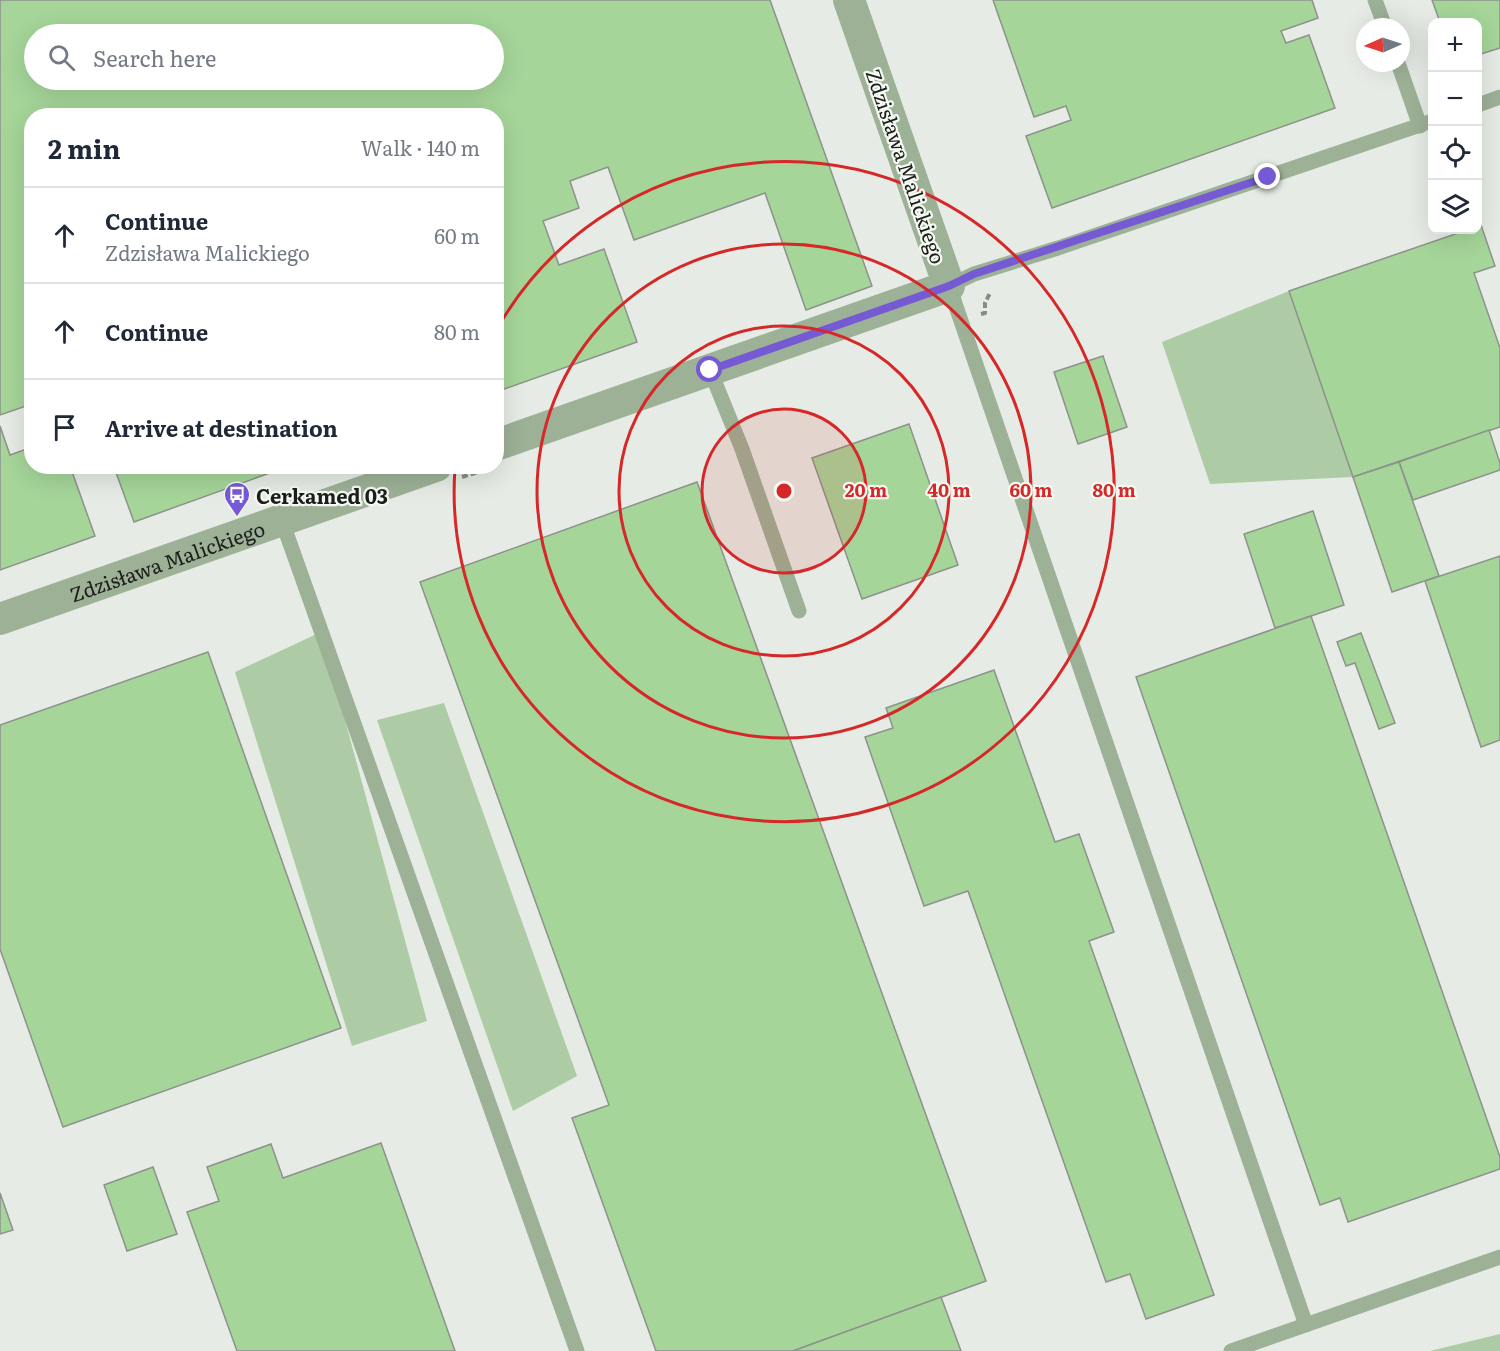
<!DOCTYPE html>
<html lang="en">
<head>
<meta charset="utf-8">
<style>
  :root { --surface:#fff; --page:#f2f2f3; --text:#1f2937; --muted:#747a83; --line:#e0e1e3 }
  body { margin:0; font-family:Literata,serif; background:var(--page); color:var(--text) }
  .controls { position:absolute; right:18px; top:18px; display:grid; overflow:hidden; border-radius:12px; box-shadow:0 6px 24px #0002 }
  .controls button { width:54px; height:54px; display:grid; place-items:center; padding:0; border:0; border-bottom:2px solid var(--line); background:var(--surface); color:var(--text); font:30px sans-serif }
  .compass { position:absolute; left:1356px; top:18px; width:54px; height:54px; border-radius:50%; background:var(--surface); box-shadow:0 6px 24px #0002; rotate:267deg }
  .stop { position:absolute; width:18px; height:18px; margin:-14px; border:4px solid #755ad4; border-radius:50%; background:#fff }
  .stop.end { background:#755ad4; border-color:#fff; box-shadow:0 2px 6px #0008 }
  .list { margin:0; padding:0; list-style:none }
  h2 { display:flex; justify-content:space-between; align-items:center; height:78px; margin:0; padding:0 24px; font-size:26px }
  h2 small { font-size:20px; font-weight:400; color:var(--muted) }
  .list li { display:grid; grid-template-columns:39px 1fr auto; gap:18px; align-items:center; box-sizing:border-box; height:96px; padding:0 24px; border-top:2px solid var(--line) }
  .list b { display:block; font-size:22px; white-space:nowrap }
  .list p { margin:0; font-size:20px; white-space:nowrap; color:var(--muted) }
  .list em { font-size:20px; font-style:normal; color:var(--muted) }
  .icon { flex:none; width:33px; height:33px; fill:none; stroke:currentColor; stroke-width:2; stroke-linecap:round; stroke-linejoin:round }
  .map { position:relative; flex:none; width:1500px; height:1351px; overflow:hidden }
  .search { position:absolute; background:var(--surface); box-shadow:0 6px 24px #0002; left:24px; top:24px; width:480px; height:66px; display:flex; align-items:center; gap:15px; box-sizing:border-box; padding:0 21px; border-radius:33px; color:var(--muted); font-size:22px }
  .panel { position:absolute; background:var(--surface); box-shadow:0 6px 24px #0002; left:24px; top:108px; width:480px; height:366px; border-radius:24px }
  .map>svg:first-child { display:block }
  .green { fill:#adcca5 }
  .building { fill:#a5d599; stroke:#8d928c; stroke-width:1.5; fill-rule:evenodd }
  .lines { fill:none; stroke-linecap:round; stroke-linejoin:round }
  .path { stroke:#878c86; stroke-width:4; stroke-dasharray:6 3; stroke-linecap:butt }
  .lane { stroke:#9db197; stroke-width:15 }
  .street { stroke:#9db197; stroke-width:32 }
  .route { stroke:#755ad4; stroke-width:8 }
  .ring { fill:none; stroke:#d62828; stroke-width:3 }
  .labels { text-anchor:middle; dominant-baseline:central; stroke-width:4.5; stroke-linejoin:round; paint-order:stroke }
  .street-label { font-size:20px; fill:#1c1e1b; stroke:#f4f9f2 }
  .poi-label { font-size:20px; font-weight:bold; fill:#1c1e1b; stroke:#f4f9f2; text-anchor:start }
  .centre { fill:#d62828; stroke:#f4f9f2; stroke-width:3 }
  .ring-label { font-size:18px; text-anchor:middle; font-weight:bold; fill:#d62828; stroke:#f4f9f2; stroke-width:4.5; stroke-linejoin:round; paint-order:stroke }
</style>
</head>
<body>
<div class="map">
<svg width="1500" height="1351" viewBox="0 0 1500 1351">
  <rect width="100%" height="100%" fill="#e6ece5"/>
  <g class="green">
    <polygon points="1289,291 1353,477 1210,484 1162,342"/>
    <polygon points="321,632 427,1021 352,1046 235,672"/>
    <polygon points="444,703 577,1076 513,1111 377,720"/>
    <polygon points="1500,1334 1500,1351 1430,1351"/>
  </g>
  <g class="building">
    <path d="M 0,0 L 770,0 L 872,286 L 806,310 L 765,193 L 634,240 L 608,167 L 570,181 L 579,208 L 543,221 L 559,265 L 604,249 L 637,342 L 496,392 L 496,116 L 32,116 L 32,404 L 0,415 ZM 34,34 L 494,34 L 494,80 L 34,80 Z"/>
    <polygon points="993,0 1312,0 1318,18 1281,31 1286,43 1309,35 1335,108 1052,208 1026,136 1071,120 1066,106 1034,117"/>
    <polygon points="1432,0 1500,0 1500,48 1478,55 1478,22 1440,22"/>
    <polygon points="1481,225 1495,266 1474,273 1500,348 1500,427 1353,477 1289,291 1467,230 1478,230 1478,226"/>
    <polygon points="1103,356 1127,427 1078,444 1054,372"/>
    <polygon points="909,424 958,565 862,599 812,458"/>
    <polygon points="0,426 10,455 32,447 32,466 70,466 95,536 0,570"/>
    <polygon points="1489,430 1500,463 1500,470 1413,500 1399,462"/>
    <polygon points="1399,462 1439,576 1392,592 1353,477"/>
    <polygon points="117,466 289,466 134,522 114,467"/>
    <polygon points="697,482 986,1281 793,1351 656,1351 572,1118 609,1105 420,582"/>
    <polygon points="1313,511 1344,605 1275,628 1244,534"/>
    <polygon points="1500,556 1500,740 1481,747 1425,581"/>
    <polygon points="1311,616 1500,1157 1500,1169 1348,1222 1340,1198 1320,1205 1136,677"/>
    <polygon points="1361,633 1395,723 1379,729 1355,663 1346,666 1337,642"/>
    <polygon points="208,652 341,1028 63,1127 0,949 0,725"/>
    <polygon points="994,670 1055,842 1079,834 1114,932 1089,941 1214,1295 1146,1319 1130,1274 1106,1282 968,891 924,906 865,737 893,728 886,708"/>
    <polygon points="381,1143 455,1351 237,1351 187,1212 219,1201 207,1167 271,1144 283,1178"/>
    <polygon points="153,1167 177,1234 127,1251 104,1185"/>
    <polygon points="0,1193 13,1230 0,1234"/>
    <polygon points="941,1297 961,1351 793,1351"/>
  </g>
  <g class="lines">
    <g class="path">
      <polyline points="981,314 985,313 985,303 990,293"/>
      <polyline points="462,477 481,471"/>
    </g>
    <g class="lane">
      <polyline points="1375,0 1385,27"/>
      <polyline points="1398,63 1420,126"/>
      <polyline points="1478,105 1500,97"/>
      <polyline points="710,370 742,449 799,611"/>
      <polyline points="282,521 577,1351"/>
      <polyline points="1306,1325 949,286 974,274 1058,248 1432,121"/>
      <polyline points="1231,1351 1500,1257"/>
    </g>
    <g class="street">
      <polyline points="496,445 949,286 849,0"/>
      <path id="s1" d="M 0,619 L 436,466"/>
    </g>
  </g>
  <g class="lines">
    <polyline class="route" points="710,370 949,286 974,274 1268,177"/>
  </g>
  <circle cx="784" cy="491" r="82" fill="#d62828" fill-opacity=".12"/>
  <g class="ring">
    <circle cx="784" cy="491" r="82"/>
    <circle cx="784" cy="491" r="165"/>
    <circle cx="784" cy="491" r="247"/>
    <path d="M497 329A330 330 0 1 1 455 468"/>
  </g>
  <defs>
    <symbol id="bus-pin" viewBox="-11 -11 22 30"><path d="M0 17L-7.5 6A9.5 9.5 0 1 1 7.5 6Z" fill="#755ad4" stroke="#f4f9f2"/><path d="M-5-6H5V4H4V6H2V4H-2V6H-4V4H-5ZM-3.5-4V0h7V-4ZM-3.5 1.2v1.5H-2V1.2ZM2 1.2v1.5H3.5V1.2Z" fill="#fff"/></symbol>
  </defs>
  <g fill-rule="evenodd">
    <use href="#bus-pin" x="222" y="480" width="30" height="40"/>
  </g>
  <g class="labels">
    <g class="street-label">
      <text transform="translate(907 166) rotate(71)">Zdzisława Malickiego</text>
      <text stroke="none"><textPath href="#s1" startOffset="177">Zdzisława Malickiego</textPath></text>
    </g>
    <g class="poi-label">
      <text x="256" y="495">Cerkamed 03</text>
    </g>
  </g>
  <circle cx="784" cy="491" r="9" class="centre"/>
  <g class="ring-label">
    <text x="866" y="497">20 m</text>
    <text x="949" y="497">40 m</text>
    <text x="1031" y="497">60 m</text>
    <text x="1114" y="497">80 m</text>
  </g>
</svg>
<div class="controls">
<button>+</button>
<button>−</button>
<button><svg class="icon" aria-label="locate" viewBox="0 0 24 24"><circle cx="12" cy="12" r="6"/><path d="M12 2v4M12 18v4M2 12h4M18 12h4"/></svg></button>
<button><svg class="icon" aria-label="layers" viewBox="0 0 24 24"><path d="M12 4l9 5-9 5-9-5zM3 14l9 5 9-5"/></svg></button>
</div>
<svg class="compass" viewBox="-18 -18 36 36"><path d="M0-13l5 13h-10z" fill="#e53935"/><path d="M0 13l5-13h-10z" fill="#747a83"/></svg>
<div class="stop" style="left:710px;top:370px"></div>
<div class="stop end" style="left:1268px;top:177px"></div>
<div class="search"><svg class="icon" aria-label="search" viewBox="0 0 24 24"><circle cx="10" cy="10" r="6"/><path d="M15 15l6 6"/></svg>Search here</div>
<section class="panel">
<h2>2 min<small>Walk · 140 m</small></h2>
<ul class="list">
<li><svg class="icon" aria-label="ahead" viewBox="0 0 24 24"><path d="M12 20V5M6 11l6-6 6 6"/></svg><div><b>Continue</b><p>Zdzisława Malickiego</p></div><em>60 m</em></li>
<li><svg class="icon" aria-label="ahead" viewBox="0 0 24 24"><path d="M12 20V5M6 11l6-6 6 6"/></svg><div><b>Continue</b></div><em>80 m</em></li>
<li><svg class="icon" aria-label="arrive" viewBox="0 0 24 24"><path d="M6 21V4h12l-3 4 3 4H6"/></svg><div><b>Arrive at destination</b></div></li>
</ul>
</section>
</div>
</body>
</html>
